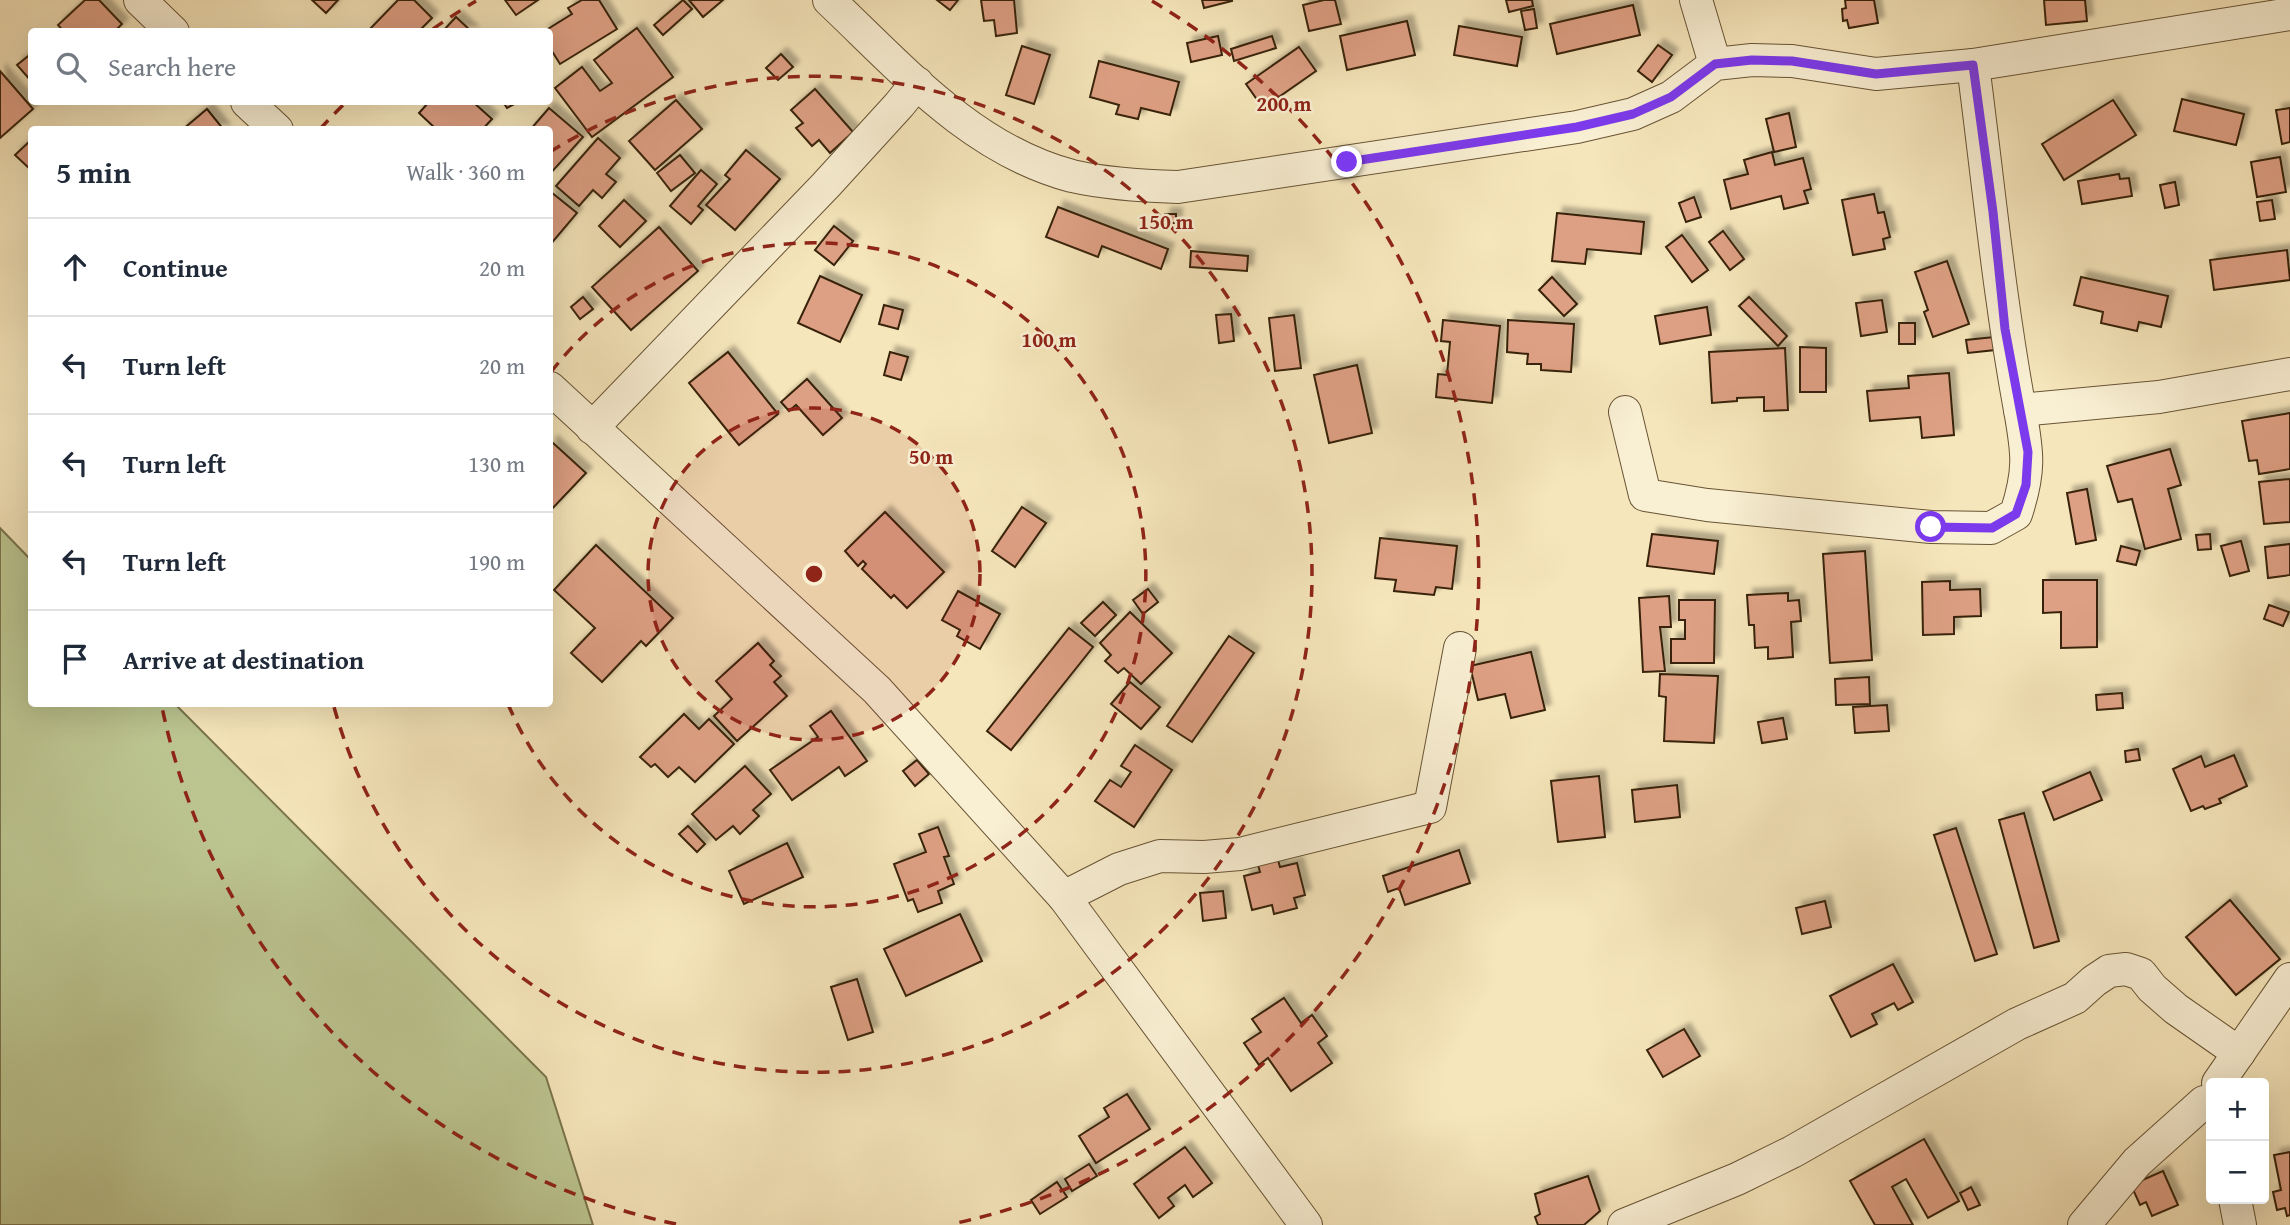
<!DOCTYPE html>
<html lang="en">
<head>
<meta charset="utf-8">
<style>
  :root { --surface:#fff; --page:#f6f6f7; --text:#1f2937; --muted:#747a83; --line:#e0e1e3 }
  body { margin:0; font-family:"Gentium Book Plus",serif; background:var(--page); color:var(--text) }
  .controls { position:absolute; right:21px; bottom:21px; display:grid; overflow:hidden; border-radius:7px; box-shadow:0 7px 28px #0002 }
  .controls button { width:63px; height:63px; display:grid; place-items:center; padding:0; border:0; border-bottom:2px solid var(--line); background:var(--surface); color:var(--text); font:35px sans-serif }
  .stop { position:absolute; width:21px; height:21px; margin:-16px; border:5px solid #7c3aed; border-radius:50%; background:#fff }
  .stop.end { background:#7c3aed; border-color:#fff; box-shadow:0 2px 7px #0008 }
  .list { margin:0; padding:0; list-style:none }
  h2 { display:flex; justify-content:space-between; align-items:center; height:91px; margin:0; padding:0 28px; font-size:30px }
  h2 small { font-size:23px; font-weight:400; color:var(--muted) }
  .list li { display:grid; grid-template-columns:46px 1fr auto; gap:21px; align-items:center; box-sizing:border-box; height:98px; padding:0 28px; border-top:2px solid var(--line) }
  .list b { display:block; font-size:26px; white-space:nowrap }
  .list em { font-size:23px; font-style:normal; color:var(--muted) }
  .icon { flex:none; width:38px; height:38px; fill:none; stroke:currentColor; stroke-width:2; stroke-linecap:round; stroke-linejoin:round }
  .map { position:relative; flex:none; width:2290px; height:1225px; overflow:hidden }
  .search { position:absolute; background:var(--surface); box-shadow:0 7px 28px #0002; left:28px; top:28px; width:525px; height:77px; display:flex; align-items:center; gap:18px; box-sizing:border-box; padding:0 24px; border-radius:7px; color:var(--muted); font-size:26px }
  .panel { position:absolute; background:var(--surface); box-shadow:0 7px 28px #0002; left:28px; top:126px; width:525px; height:581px; border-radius:7px }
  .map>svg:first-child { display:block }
  .green { fill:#bcc590; stroke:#7a744c; stroke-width:2 }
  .building { fill:#dea084; stroke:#382308; stroke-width:2; filter:url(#shadow) }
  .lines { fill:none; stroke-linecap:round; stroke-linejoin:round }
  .minor-casing { stroke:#685435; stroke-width:34 }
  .minor { stroke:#f9efd3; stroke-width:32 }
  .route { stroke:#7c3aed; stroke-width:9 }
  .ring { fill:none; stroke:#8f2418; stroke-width:3.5; stroke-dasharray:12 9 }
  .centre { fill:#8f2418; stroke:#f9efd3; stroke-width:3.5 }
  .ring-label { font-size:21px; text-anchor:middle; font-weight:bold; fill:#8f2418; stroke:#f9efd3; stroke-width:5; stroke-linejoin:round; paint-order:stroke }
</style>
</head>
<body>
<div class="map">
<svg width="2290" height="1225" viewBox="0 0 2290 1225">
  <defs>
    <filter id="shadow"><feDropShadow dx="6" dy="-6" stdDeviation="2" flood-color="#0004"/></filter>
  </defs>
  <rect width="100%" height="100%" fill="#f6e6bb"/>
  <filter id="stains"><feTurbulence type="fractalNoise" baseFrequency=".00286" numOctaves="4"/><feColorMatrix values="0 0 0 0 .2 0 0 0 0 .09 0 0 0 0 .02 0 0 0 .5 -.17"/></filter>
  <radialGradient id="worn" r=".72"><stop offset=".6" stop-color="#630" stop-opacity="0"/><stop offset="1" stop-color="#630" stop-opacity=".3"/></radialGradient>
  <polygon class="green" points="0,528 31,560 32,704 175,704 546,1077 593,1225 0,1225"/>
  <g class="building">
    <polygon points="85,0 99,0 122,24 114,32 64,32 58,25"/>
    <polygon points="312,0 338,0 326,13"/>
    <polygon points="398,0 414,0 432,18 418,32 367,32"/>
    <polygon points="505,0 538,0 516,15"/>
    <polygon points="582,0 599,0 617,29 560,64 550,48 550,32 543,32 572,14 568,8"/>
    <polygon points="683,0 692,9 663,35 654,25"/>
    <polygon points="689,0 723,0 703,17"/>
    <polygon points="937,0 958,0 950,10"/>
    <polygon points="981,0 1014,0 1017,33 996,36 994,20 984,21"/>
    <polygon points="1202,0 1232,0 1232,1 1204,8"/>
    <polygon points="1324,0 1335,0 1341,24 1309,31 1303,5"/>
    <polygon points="1506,0 1532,0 1533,6 1509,12"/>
    <polygon points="1845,0 1874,0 1878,23 1849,28 1847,20 1843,21 1842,9 1846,8"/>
    <polygon points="2044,0 2085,0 2087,21 2046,25"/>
    <polygon points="1633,5 1640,35 1557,54 1550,24"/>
    <polygon points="1534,9 1537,28 1525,30 1521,11"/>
    <polygon points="456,17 472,32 442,32"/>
    <polygon points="1407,21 1415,55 1347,70 1340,36"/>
    <polygon points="1459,26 1522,37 1517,66 1454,55"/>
    <polygon points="637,28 673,77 592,137 555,88 582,67 600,91 612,83 594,60"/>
    <polygon points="1218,36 1222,55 1191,62 1187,43"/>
    <polygon points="1272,36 1276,48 1234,61 1231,49"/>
    <polygon points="1658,45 1672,55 1652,82 1638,71"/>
    <polygon points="1022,46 1050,55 1034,104 1006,95"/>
    <polygon points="1299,47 1316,71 1263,108 1246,84"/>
    <polygon points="32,53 32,82 17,65"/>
    <polygon points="781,54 793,67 778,80 766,68"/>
    <polygon points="1099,61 1179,82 1170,115 1141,108 1138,119 1116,114 1119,105 1090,97"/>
    <polygon points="0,71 33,109 0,138"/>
    <polygon points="815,89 853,132 830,153 819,140 812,146 796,128 803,123 791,110"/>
    <polygon points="2182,99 2244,114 2236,145 2174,131"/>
    <polygon points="676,100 702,129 655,170 629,141"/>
    <polygon points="2113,100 2136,135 2064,180 2042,144"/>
    <polygon points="429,102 473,102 492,119 482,130 437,130 419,113"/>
    <polygon points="503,102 518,102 507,108"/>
    <polygon points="549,108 583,137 550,174 550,130 530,130"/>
    <polygon points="2290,108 2290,142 2282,144 2276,110"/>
    <polygon points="207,109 224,130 182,130"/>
    <polygon points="1789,113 1796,147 1774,152 1766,119"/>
    <polygon points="598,138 620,158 606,174 616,182 602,198 593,190 579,206 556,186"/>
    <polygon points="32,139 32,171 15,155"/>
    <polygon points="746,150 780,179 735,230 706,205 730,179 725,175"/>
    <polygon points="1772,152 1775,165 1803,158 1811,189 1804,191 1808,203 1784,209 1781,196 1731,209 1724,180 1748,174 1744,160"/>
    <polygon points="680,155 695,173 671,191 657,173"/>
    <polygon points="2280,157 2286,192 2257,197 2251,162"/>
    <polygon points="701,170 717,184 698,206 703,210 691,224 670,206"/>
    <polygon points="2119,174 2120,179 2129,178 2132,196 2082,204 2078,181"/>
    <polygon points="2175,182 2179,205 2165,208 2160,185"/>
    <polygon points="551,192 577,213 550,245 550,193"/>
    <polygon points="1874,194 1878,213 1884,212 1890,237 1883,239 1885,249 1853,255 1842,200"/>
    <polygon points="1694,197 1701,217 1686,222 1679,203"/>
    <polygon points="624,200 646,221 620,247 599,226"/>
    <polygon points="2272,200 2275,219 2260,221 2257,202"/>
    <polygon points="1058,207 1168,249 1161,269 1102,246 1098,257 1046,237"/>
    <polygon points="1557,213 1644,222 1641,254 1587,249 1585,264 1552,261"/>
    <polygon points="1165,214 1176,214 1176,223 1164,223"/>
    <polygon points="834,226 853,241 834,265 815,250"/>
    <polygon points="659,227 698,271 631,330 592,287"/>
    <polygon points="1723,231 1744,259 1730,270 1709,242"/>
    <polygon points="1682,235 1708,270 1692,282 1666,247"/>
    <polygon points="2287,250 2290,280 2214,290 2210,260"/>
    <polygon points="1191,251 1248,256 1247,271 1190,267"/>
    <polygon points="1947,261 1969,324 1933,337 1924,312 1928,310 1915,272"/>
    <polygon points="820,276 862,295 840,342 798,323"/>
    <polygon points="1552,277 1577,304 1564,316 1539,290"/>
    <polygon points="2081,277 2168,296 2161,327 2139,322 2137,331 2101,323 2103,312 2074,305"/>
    <polygon points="583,297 593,309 580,319 571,307"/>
    <polygon points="1749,297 1787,336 1778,346 1739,306"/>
    <polygon points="1882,300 1887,332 1861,336 1856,303"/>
    <polygon points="884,305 903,310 898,329 879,324"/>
    <polygon points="1707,307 1711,335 1660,344 1655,316"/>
    <polygon points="1231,314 1234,341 1219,343 1216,315"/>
    <polygon points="1294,315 1301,368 1275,371 1269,318"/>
    <polygon points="1443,320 1500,326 1492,403 1436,397 1438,374 1447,375 1450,342 1441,341"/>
    <polygon points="1508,320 1574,324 1571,372 1541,370 1541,364 1527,364 1528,354 1507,352"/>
    <rect x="1899" y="323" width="16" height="21"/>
    <polygon points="1994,337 1995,350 1968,353 1966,340"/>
    <polygon points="1800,347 1826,348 1826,392 1800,392"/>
    <polygon points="1785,348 1788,410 1764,411 1764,397 1737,398 1737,401 1712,403 1709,352"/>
    <polygon points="728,352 778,414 739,445 689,383"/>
    <polygon points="890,352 908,357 901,380 884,375"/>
    <polygon points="1357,365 1372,433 1329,443 1314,375"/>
    <polygon points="1949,373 1954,435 1922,438 1920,417 1870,421 1867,391 1909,388 1908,376"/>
    <polygon points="807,379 842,418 823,435 796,405 789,411 781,402"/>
    <polygon points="2290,413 2290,469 2259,474 2257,460 2249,461 2242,421"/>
    <polygon points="552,442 586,473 550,511 550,444"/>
    <polygon points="2170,449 2181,485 2168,489 2181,539 2145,549 2132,499 2118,502 2107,466"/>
    <polygon points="2290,479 2290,522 2264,524 2259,482"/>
    <polygon points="2087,489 2096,540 2076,544 2067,493"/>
    <polygon points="1022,507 1046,523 1015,567 992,551"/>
    <polygon points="885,512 944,572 907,608 894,595 891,598 862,569 866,564 863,561 858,566 845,551"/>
    <polygon points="1652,534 1718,541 1714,574 1647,566"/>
    <polygon points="2210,534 2211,549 2198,550 2196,535"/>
    <polygon points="1380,538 1457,546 1452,589 1436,587 1434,595 1394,591 1396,580 1375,578"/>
    <polygon points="2241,541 2249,571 2230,576 2221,546"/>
    <polygon points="2290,544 2290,575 2268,578 2265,547"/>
    <polygon points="596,545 673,618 646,646 641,641 602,682 571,653 595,628 554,590"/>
    <polygon points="2121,546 2140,551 2136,565 2117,561"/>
    <polygon points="1865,551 1872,660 1830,663 1823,554"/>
    <polygon points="2043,580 2097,580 2097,647 2061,648 2061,612 2043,613"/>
    <polygon points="1950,581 1950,590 1980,589 1981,616 1954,617 1954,634 1923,635 1922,582"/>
    <polygon points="1148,589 1158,602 1143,614 1133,600"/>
    <polygon points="958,591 1000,614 980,649 957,636 960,630 942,620"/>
    <polygon points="1788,593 1788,601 1799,600 1801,621 1791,622 1793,657 1768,659 1768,647 1755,648 1754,625 1749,625 1747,595"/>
    <polygon points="1669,596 1671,627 1660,627 1665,671 1643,672 1639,598"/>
    <polygon points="1679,600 1715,600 1714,663 1671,663 1671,639 1685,639 1685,620 1679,620"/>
    <polygon points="1103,602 1116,615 1095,636 1081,623"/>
    <polygon points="2269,605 2289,612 2283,626 2264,619"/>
    <polygon points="1130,612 1172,653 1141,684 1124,668 1118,673 1105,661 1111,655 1100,643"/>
    <polygon points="1069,628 1093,647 1011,750 987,731"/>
    <polygon points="1229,636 1254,653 1192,742 1167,726"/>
    <polygon points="758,643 774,661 770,665 781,676 774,682 787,696 737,741 714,716 732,699 716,681"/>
    <polygon points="1531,652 1545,710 1511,718 1505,694 1478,700 1470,666"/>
    <polygon points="1660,674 1718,676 1714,743 1664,741 1666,697 1659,696"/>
    <polygon points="1869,677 1870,704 1836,705 1835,679"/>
    <polygon points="1130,682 1160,707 1141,729 1111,704"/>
    <polygon points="2122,693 2123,708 2097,710 2096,695"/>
    <polygon points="1887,705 1889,731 1855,733 1853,707"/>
    <polygon points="831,711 867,761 845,776 839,767 792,800 770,770 818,737 810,726"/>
    <polygon points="684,714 699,729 709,719 734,744 695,782 679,767 668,777 655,764 651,767 640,757"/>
    <polygon points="1783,718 1787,739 1762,743 1758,722"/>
    <polygon points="1135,745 1172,770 1134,827 1095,801 1110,780 1121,787 1131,772 1121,766"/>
    <polygon points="2138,749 2140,760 2126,762 2125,751"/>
    <polygon points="2234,755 2247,786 2219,799 2221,803 2205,809 2203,806 2191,811 2173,769 2201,756 2205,767"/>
    <polygon points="917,760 929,774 915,786 903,771"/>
    <polygon points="745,766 771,794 753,810 759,816 740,834 733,826 716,840 692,814"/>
    <polygon points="2090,772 2102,800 2054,820 2043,792"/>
    <polygon points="1599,776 1605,837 1558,842 1551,781"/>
    <polygon points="1677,785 1680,817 1635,822 1632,790"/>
    <polygon points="2024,813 2059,941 2034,948 1999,820"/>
    <polygon points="688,826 705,844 697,852 679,834"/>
    <polygon points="938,827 949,856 944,857 954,884 938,891 942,903 918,912 913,899 908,901 894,864 926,852 919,834"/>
    <polygon points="1956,828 1997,954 1975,961 1934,835"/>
    <polygon points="787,843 803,877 744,904 729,871"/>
    <polygon points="1459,850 1470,883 1405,905 1399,888 1388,892 1383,876"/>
    <polygon points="1278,860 1280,867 1297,863 1305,895 1294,898 1297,908 1274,914 1272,905 1252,910 1244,876 1260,872 1258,865"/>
    <polygon points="1223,891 1226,918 1203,921 1200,893"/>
    <polygon points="2230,900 2280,959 2236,995 2186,937"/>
    <polygon points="1825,901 1831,927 1802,934 1796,908"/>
    <polygon points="960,914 982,961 906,996 884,949"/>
    <polygon points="1893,964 1913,1002 1898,1010 1894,1003 1872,1014 1877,1024 1851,1037 1830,996"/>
    <polygon points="857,979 873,1032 848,1040 831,987"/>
    <polygon points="1284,998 1301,1023 1312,1015 1327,1036 1318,1043 1332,1063 1291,1091 1268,1058 1259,1065 1244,1043 1261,1032 1252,1019"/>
    <polygon points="1684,1029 1700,1056 1663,1077 1647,1050"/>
    <polygon points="1127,1094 1150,1129 1096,1163 1079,1136 1109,1117 1104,1108"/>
    <polygon points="1924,1139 1959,1201 1928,1218 1906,1179 1892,1187 1913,1225 1875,1225 1850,1181"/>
    <polygon points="1185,1147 1212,1183 1193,1197 1185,1185 1168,1198 1174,1206 1159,1218 1134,1184"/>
    <polygon points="2290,1152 2290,1215 2287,1216 2285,1208 2277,1210 2273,1192 2281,1190 2274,1155"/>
    <polygon points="1089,1164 1097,1176 1072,1191 1065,1179"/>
    <polygon points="2163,1171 2178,1205 2152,1216 2146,1202 2140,1205 2131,1185"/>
    <polygon points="1588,1176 1600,1211 1584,1225 1538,1225 1535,1217 1540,1214 1535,1194"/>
    <polygon points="1057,1182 1067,1197 1040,1214 1031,1200"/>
    <polygon points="1971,1187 1980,1205 1968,1210 1960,1193"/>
  </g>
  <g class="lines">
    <defs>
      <g id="minor">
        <polyline points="140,0 173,32"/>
        <path d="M 829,0 C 901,68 972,150 1072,176 C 1107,184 1142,186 1178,187 L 1577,127 L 1633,114 L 1671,97 L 1715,64 L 1752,60 L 1792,61 L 1876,74 L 1973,65"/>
        <polyline points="1696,0 1715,64"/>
        <path d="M 2290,14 L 1973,65 C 1988,180 1999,296 2020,410 L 2159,397 L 2290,374"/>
        <polyline points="247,102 277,130"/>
        <polyline points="550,388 877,690 1064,897 1306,1225"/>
        <path d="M 1625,412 L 1645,495 L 1707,505 L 1931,527 L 1991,528 L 2016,514 C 2030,471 2028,454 2020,410"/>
        <polyline points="592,428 826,185 899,105 917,83"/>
        <polyline points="1064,897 1119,869 1160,856 1204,857 1240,854 1430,807 1460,648"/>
        <polyline points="2218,1083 2290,979"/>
        <polyline points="2235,1199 2240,1225"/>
        <polyline points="1624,1225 1737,1179 1792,1152 2017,1024 2075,998 2094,981 2109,971 2126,969 2141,974 2152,988 2176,1009 2239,1053"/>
        <polyline points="2084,1225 2137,1162 2204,1102"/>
      </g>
    </defs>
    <use href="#minor" class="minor-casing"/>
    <use href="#minor" class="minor"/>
  </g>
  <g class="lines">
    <polyline class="route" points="1347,162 1577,127 1633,114 1671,97 1715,64 1752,60 1792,61 1876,74 1973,65 1993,212 2005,329 2028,452 2026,485 2016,514 1992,528 1931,527"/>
  </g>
  <circle cx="814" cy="574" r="166" fill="#8f2418" fill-opacity=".12"/>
  <g class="ring">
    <circle cx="814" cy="574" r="166"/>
    <path d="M551 372A332 332 0 1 1 508 704"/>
    <path d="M550 152A498 498 0 1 1 334 707"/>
    <path d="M676 1224A665 665 0 0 1 162 707M320 129A665 665 0 0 1 344 104M433 29A665 665 0 0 1 476 1M1152 1A665 665 0 0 1 952 1224"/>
  </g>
  <circle cx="814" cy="574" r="10" class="centre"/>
  <g class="ring-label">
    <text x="1284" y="111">200 m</text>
    <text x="1166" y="229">150 m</text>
    <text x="1049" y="347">100 m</text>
    <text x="931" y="464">50 m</text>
  </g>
  <rect width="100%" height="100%" filter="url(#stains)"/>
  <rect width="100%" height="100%" fill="url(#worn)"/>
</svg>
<div class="controls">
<button>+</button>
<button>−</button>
</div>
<div class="stop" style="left:1931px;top:527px"></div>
<div class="stop end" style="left:1347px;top:162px"></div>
<div class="search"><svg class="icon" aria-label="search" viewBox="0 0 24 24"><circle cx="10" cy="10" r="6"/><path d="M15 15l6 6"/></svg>Search here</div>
<section class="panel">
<h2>5 min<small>Walk · 360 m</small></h2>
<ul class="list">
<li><svg class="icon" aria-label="ahead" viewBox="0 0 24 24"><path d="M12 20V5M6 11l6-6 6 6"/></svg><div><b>Continue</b></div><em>20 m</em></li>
<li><svg class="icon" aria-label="left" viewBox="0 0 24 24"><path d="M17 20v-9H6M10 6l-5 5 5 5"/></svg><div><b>Turn left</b></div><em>20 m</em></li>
<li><svg class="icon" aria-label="left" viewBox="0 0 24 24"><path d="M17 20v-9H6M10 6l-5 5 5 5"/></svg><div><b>Turn left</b></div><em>130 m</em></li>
<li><svg class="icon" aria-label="left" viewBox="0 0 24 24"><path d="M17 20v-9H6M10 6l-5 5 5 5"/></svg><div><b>Turn left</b></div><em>190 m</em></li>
<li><svg class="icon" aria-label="arrive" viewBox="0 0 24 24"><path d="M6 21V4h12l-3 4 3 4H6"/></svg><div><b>Arrive at destination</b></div></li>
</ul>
</section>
</div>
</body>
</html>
